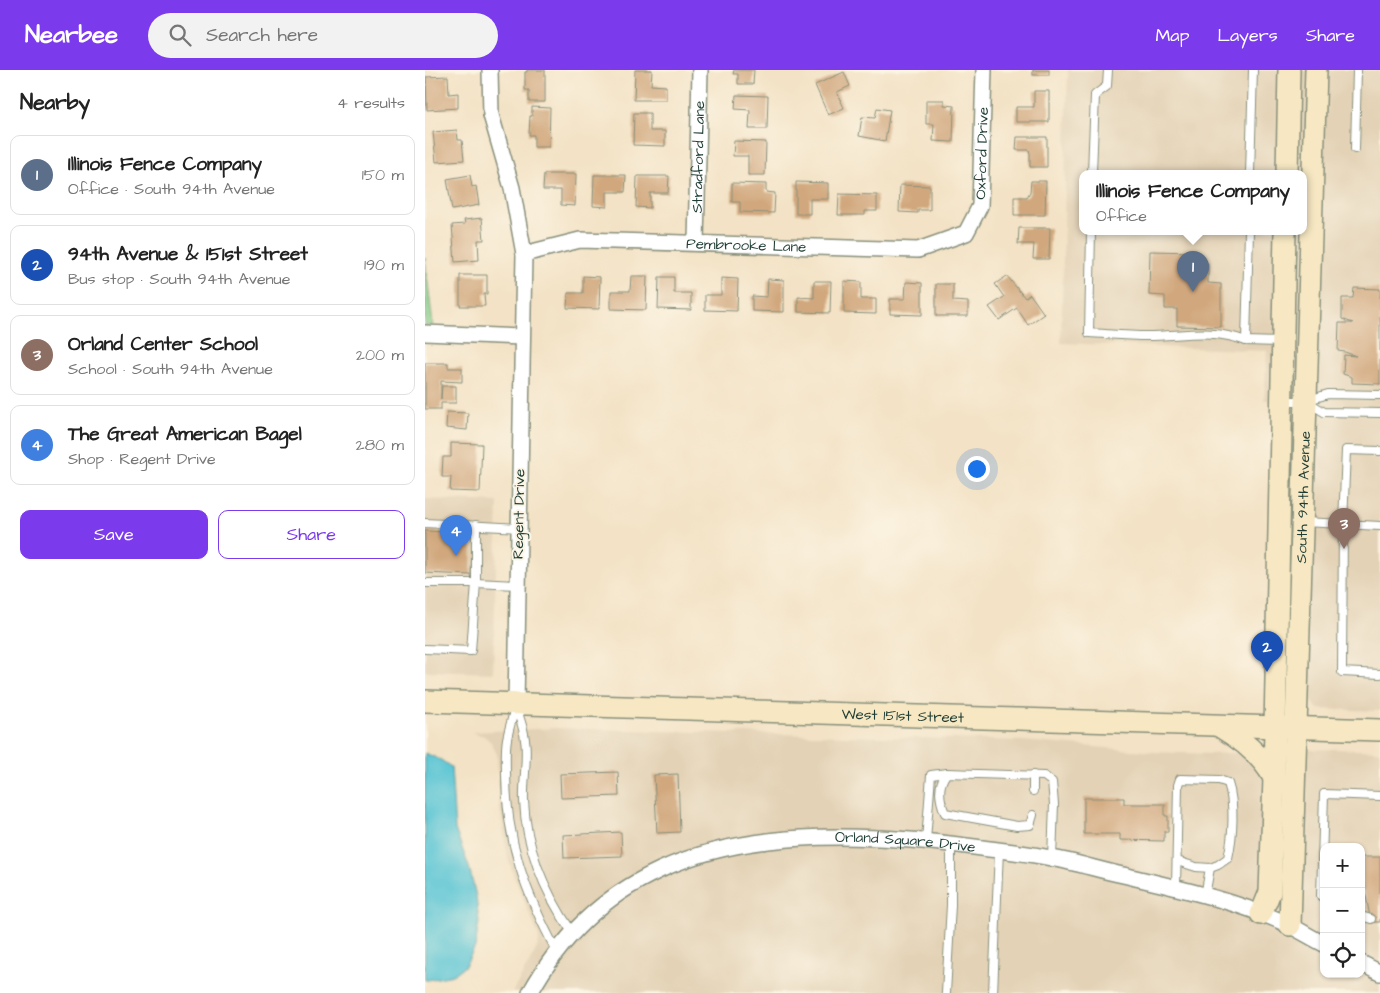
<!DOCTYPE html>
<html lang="en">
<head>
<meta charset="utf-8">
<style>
  :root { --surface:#fff; --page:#f2f2f2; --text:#222; --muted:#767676; --line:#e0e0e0; --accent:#7c3aed }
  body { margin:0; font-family:"Architects Daughter",sans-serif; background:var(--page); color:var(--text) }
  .controls { position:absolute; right:15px; bottom:15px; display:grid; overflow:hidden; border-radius:10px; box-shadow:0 1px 4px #0004 }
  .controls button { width:45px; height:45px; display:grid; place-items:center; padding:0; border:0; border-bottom:1px solid var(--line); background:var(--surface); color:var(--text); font:25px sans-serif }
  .you { position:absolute; left:551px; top:398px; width:18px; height:18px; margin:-12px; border:4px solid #fff; border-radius:50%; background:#1a73e8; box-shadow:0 0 0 8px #1a73e833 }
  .badge { display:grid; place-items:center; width:32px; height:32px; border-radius:50%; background:var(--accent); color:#fff; font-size:16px; font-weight:700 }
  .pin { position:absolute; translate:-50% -41px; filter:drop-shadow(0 1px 2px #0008) }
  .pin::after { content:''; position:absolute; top:26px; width:18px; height:15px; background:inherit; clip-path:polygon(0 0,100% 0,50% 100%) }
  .popup { position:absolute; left:654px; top:100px; width:228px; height:65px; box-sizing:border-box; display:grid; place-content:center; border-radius:10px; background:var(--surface); filter:drop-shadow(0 1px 4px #0005); font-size:16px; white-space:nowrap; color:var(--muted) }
  .popup b { font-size:19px; color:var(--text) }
  .popup::after { content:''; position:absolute; left:50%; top:100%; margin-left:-10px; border:10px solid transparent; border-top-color:var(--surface) }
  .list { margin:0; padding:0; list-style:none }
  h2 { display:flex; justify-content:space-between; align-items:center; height:65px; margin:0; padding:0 20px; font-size:21px }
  h2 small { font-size:16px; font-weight:400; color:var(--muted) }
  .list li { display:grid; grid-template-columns:32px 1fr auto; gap:15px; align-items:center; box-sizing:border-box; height:80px; margin:0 10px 10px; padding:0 10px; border:1px solid var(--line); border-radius:10px }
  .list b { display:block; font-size:19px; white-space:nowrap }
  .list p { margin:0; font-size:16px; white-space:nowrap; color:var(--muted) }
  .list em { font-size:16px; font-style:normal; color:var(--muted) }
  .actions { display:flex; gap:10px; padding:15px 20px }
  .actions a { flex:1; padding:11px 0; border:1px solid var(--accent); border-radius:10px; text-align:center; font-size:18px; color:var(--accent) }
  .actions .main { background:var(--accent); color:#fff }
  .icon { flex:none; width:28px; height:28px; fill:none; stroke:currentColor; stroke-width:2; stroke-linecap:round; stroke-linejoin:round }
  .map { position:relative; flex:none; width:955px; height:923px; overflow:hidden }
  header { display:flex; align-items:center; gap:30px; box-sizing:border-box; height:70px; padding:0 25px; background:var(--accent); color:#fff }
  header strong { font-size:24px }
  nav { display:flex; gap:28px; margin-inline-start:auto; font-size:18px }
  .search { width:350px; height:45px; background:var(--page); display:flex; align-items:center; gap:12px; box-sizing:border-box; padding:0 18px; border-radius:28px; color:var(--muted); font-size:19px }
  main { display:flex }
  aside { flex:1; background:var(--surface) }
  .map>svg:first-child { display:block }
  .built { fill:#e3d2b5; fill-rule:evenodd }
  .green { fill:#83cc89; stroke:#51845e }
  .water { fill:#5ac5d4; stroke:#3c8184 }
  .building { fill:#d1a87e }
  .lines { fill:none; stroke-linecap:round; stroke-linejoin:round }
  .lane-casing { stroke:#89907c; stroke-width:10 }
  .street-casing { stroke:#89907c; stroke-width:18 }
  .secondary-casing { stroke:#89907c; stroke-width:24 }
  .lane { stroke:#fff; stroke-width:8 }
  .street { stroke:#fff; stroke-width:15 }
  .secondary { stroke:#f7e8c3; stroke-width:21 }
  .labels { text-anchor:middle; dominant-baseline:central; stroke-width:4; stroke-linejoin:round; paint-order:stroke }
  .street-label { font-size:15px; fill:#1f3d34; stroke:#fcf5e5 }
</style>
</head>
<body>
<header>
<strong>Nearbee</strong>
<div class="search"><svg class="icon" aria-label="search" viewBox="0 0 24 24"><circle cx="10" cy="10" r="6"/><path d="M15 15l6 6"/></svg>Search here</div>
<nav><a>Map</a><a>Layers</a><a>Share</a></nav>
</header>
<main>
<aside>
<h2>Nearby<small>4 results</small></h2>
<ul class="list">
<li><span class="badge" style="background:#5c6f8a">1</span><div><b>Illinois Fence Company</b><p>Office · South 94th Avenue</p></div><em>150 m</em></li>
<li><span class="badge" style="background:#1a4fb4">2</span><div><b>94th Avenue &amp; 151st Street</b><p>Bus stop · South 94th Avenue</p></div><em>190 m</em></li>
<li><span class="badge" style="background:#8d6e63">3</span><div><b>Orland Center School</b><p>School · South 94th Avenue</p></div><em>200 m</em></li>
<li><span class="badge" style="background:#3f7fe0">4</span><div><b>The Great American Bagel</b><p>Shop · Regent Drive</p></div><em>280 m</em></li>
</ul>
<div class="actions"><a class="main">Save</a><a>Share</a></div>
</aside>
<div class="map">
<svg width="955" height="923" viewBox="0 0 955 923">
  <rect width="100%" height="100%" fill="#fcf5e5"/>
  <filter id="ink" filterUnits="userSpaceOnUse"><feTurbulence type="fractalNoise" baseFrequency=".02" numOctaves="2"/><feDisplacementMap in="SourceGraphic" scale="10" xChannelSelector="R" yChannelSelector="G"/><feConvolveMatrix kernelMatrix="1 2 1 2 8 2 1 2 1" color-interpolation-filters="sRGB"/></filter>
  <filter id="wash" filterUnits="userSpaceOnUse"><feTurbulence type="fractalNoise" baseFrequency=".0096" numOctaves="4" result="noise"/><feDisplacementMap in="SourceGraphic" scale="20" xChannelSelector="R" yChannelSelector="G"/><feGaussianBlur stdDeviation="1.12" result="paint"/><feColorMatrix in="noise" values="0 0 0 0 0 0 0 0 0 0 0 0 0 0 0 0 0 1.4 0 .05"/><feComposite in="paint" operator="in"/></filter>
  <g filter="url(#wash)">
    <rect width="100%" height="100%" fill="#f3e2c5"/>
    <g class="built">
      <path d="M 643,0 L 955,0 L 955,641 L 893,639 L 879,624 L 888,332 L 839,330 L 842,281 L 636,273 ZM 658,103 L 878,103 L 878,161 L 658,161 Z"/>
      <polygon points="0,429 73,432 68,603 0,601"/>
      <path d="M 131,658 L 598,671 L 729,682 L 787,684 L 909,679 L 955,681 L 955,923 L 87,923 L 111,880 L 114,872 L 113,864 L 89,806 L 83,788 L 75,740 L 72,684 L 66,672 L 59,666 L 47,662 ZM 899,777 L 936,777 L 936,904 L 899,904 Z"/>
    </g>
    <polygon class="green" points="0,188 8,255 0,256"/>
    <polygon class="water" points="0,683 16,690 26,697 30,759 44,797 51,826 54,852 50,877 40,896 28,905 3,910 0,910"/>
    <g id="blocks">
      <g class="building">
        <polygon points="102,0 120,0 120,32 104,32 104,20 100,20 100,2 102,2"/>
        <polygon points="210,0 227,0 226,15 241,16 241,30 209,30"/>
        <polygon points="309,0 329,0 328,14 313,14 313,4 308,4"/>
        <rect x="608" y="0" width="16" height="5"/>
        <polygon points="419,2 425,16 412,22 419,38 403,45 390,15"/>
        <polygon points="23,6 24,24 33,23 33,38 2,40 1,7"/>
        <polygon points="609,21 624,21 624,52 591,52 591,37 609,37"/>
        <polygon points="311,25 343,26 342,59 324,59 325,40 310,39"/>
        <polygon points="501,30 519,30 519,35 529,36 528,72 508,71 509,54 501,54"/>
        <polygon points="107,37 125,38 124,77 109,77 109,65 104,65 105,46 107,46"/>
        <polygon points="452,38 465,40 460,71 434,66 437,47 450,48"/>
        <polygon points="209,43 225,43 225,61 240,61 240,76 208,75"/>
        <polygon points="32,60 33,70 37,70 39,90 11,92 8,62"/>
        <polygon points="592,67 622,67 622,97 605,97 605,83 604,80 591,80"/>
        <polygon points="309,71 341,72 340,105 323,105 323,86 308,86"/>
        <polygon points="119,104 151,104 150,136 136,135 136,120 118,120"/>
        <polygon points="45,105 47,117 51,116 54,135 27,140 22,109"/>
        <polygon points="169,105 201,105 200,122 182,122 182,137 168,136"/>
        <polygon points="212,106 244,106 243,123 225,123 225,138 211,137"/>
        <polygon points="606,111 621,111 620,145 589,145 589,127 602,127 605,122"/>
        <polygon points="371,112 403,113 403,129 385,129 385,144 371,144"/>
        <polygon points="307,113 341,114 341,122 350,123 349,143 315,142 315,132 307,132"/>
        <polygon points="475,115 505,116 505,140 493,140 493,143 474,142"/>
        <polygon points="414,124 452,125 452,141 440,141 440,145 413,145"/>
        <polygon points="57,148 59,170 53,170 54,190 30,192 27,155 40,154 39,150"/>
        <polygon points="594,158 625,158 624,189 608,189 609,174 593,174"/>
        <polygon points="725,181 771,182 771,193 783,193 783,213 796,214 796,257 752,256 752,239 740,239 740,226 724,225"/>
        <polygon points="35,205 62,205 62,224 59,224 60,236 35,236"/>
        <polygon points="158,206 175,207 174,239 142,238 143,223 158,223"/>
        <polygon points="206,206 222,206 221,240 186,239 186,221 205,221"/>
        <polygon points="582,206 600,228 605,224 619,244 603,255 592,238 574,250 564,237 579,227 570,214"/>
        <polygon points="234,207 249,207 249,223 266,223 266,240 233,239"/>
        <polygon points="296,208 313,209 312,241 280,240 280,225 296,225"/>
        <polygon points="343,209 359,210 359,242 327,241 327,226 342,227"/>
        <polygon points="389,211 406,211 405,243 373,242 373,227 389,228"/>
        <polygon points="419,211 436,212 436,229 451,229 451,244 419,243"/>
        <polygon points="481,212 497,213 497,245 465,244 465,229 480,229"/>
        <polygon points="511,214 528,214 528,231 543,232 543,246 511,246"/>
        <polygon points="929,218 955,219 955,314 927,313 927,307 918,304 919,285 931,286 920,282 913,281 914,253 928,253 917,249 917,228 928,228"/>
        <polygon points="0,293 23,293 23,298 37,298 37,312 16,311 16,329 17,316 31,316 31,333 16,333 16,339 0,339"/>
        <polygon points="22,342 43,343 42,360 21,358"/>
        <polygon points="26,373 57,374 55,422 25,421 26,407 17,407 18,387 26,387"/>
        <polygon points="0,461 47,463 46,505 0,503"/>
        <polygon points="193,702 194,726 136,728 135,704"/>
        <polygon points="253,704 255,762 232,763 229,705"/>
        <polygon points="659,728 699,728 699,734 740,734 740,746 743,746 743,762 739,762 739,771 695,770 695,764 659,764"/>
        <polygon points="196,762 197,786 139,788 138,765"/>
        <polygon points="936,787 955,787 955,852 946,852 940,821 936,821"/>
      </g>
    </g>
  </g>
  <g filter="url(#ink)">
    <use href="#blocks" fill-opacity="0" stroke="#89907c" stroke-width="1"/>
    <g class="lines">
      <defs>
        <g id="lane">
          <polyline points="930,79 932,0"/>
          <polyline points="667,103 670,25 682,16 683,0"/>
          <polyline points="825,103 828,0"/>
          <path d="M 666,161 L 664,263 C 683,264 703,266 722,266 C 757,266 787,258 821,271"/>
          <polyline points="824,161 821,271 856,272"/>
          <polyline points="858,331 881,331 903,324 955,325"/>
          <polyline points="883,332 899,342 955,343"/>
          <polyline points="878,452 918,454 921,380 955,381"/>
          <polyline points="0,453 94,458"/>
          <polyline points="51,455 51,513 93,515"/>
          <polyline points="955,456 918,454 917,602 955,604"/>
          <polyline points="0,513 51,513 46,581 0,579"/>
          <path d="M 90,636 C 88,647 84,658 82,669 C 80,680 81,693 81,704 C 81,772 100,822 132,882"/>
          <path d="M 91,636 C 94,647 99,658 100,670 C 103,686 98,712 99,731 C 101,779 120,823 147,862"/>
          <polyline points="608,721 608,705"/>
          <path d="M 608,745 L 605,755 L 592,756 L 520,743 C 514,729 512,715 522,703 L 619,706 L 627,712 L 629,734 L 627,788"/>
          <polyline points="501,771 506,705 522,703"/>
          <polyline points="752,791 771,797 785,798"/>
          <path d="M 751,818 L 753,715 L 755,709 L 794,710 L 803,713 C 810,734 808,766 803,788 L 793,795 L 785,798 L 780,826"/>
          <polyline points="899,828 896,826 899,724 955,726"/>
          <polyline points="936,846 946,849"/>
          <polyline points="521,923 526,835 526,773"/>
          <polyline points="568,923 574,780"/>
        </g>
        <g id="street">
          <polyline points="65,0 66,45 87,118 99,184 91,634"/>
          <path id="s1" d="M 271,173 L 275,0"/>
          <path id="s2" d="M 99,184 L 155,170 L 493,180 L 541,163 L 555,136 L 559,0"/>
          <polyline points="0,263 97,267"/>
          <polyline points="936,893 955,903"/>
          <path id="s3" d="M 105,923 C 136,867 177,827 235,800 C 329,756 457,764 557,778 C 580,781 603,783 626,788 C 650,792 674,800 698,805 C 753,818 813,831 864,855 C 876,861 887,868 899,874"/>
        </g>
        <g id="secondary">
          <polyline points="862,103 864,0"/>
          <path id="s4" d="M 0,631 L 955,660"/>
          <path d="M 794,656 C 816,669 837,685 849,708"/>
          <polyline points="836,844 845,822 849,708 860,161"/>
          <path id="s5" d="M 865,855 L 891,0"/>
        </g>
      </defs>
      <use href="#lane" class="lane-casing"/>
      <use href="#street" class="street-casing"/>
      <use href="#secondary" class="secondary-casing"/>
      <use href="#lane" class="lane"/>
      <use href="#street" class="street"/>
      <use href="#secondary" class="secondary"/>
    </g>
  </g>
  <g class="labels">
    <g class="street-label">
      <text stroke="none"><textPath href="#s2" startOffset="530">Oxford Drive</textPath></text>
      <text stroke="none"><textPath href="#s1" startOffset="86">Stradford Lane</textPath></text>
      <text stroke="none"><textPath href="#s2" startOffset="224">Pembrooke Lane</textPath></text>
      <text stroke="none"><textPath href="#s5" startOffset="428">South 94th Avenue</textPath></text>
      <text transform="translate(94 444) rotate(-89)">Regent Drive</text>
      <text stroke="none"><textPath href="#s4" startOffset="478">West 151st Street</textPath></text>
      <text stroke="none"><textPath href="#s3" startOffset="432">Orland Square Drive</textPath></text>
    </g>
  </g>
</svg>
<div class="controls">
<button>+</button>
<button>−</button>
<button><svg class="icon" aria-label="locate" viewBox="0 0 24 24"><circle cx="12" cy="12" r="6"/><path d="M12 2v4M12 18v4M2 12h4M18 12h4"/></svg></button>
</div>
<div class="you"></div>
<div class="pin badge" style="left:768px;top:222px;background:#5c6f8a">1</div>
<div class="popup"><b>Illinois Fence Company</b>Office</div>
<div class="pin badge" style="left:842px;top:602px;background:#1a4fb4">2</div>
<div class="pin badge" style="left:919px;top:479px;background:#8d6e63">3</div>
<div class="pin badge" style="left:31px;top:486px;background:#3f7fe0">4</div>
</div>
</main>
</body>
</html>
